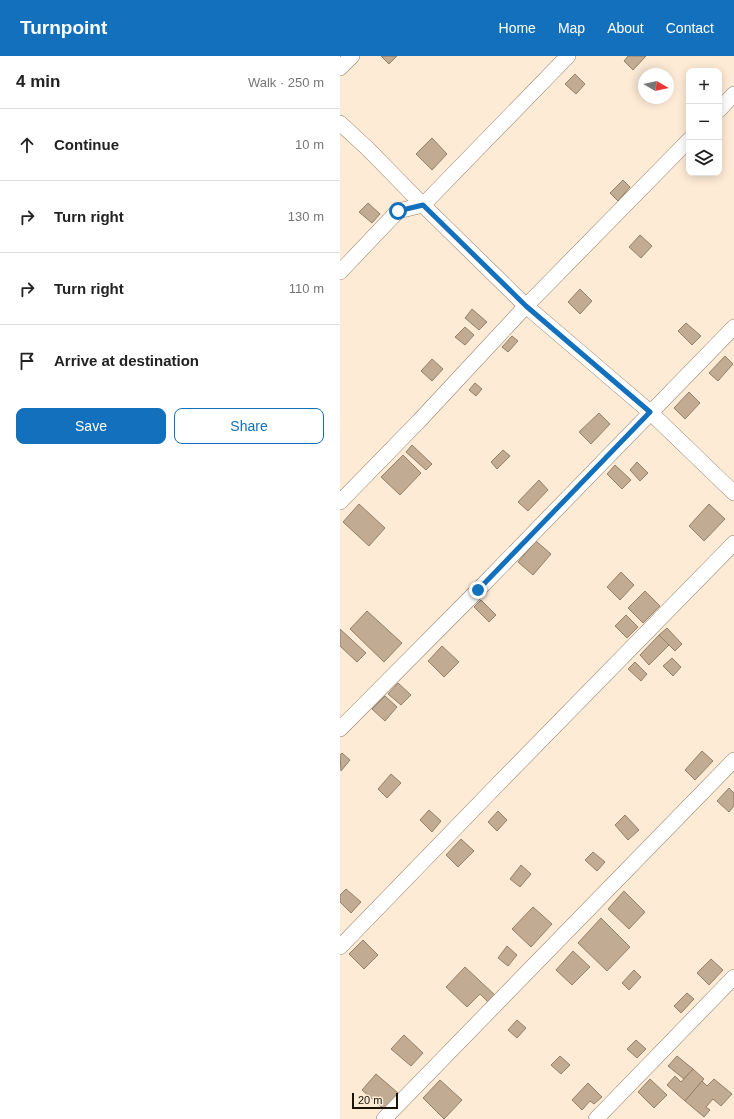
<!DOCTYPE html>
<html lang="en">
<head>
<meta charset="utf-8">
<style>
  :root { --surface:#fff; --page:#f2f2f2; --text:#222; --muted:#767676; --line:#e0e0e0; --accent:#1270bd }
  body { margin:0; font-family:Helvetica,sans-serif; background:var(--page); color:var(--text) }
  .controls { position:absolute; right:12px; top:12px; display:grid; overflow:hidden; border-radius:8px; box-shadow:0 2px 10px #0003 }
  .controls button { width:36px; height:36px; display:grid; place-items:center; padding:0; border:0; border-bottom:1px solid var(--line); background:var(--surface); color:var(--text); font:20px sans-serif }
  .compass { position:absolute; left:298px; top:12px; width:36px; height:36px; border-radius:50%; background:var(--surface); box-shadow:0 2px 10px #0003; rotate:99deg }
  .scale { position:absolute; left:12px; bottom:10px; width:46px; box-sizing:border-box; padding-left:4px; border:2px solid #1b130a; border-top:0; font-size:11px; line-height:14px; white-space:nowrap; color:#1b130a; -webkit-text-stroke:3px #fdebd6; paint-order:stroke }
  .stop { position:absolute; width:12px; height:12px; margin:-9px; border:3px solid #1270bd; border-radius:50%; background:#fff }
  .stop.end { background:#1270bd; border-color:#fff; box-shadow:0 1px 4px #0008 }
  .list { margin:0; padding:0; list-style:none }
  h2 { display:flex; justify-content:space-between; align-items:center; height:52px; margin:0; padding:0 16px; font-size:17px }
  h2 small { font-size:13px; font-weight:400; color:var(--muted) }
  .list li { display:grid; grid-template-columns:26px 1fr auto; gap:12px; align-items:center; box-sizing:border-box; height:72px; padding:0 16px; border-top:1px solid var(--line) }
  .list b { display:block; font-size:15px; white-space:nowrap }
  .list em { font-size:13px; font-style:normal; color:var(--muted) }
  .actions { display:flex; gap:8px; padding:12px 16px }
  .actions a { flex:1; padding:9px 0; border:1px solid var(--accent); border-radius:8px; text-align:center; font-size:14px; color:var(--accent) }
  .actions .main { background:var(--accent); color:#fff }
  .icon { flex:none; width:22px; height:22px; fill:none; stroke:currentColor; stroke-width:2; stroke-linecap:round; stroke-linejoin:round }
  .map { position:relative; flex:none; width:394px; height:1063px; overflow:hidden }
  header { display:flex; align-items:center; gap:24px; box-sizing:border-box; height:56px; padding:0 20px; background:var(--accent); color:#fff }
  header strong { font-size:19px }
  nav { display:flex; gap:22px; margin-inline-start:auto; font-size:14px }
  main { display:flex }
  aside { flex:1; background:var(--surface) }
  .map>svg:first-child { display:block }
  .building { fill:#c1ab93; stroke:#947f68 }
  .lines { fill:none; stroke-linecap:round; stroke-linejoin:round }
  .minor-casing { stroke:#917c65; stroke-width:16 }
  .minor { stroke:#fff; stroke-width:15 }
  .route { stroke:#1270bd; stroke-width:5 }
</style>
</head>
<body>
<header>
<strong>Turnpoint</strong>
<nav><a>Home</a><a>Map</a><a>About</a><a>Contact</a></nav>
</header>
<main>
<aside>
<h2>4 min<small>Walk · 250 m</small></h2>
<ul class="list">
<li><svg class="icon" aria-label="ahead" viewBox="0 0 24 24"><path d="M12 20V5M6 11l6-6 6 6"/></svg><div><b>Continue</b></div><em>10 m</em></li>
<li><svg class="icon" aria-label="right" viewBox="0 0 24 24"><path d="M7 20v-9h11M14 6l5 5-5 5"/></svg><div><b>Turn right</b></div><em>130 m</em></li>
<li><svg class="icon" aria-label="right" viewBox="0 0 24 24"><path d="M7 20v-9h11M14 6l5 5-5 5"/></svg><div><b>Turn right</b></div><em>110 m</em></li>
<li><svg class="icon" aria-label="arrive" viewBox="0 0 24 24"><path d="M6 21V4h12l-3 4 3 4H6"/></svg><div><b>Arrive at destination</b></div></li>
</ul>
<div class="actions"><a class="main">Save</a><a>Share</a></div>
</aside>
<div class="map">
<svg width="394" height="1063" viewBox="0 0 394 1063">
  <rect width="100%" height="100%" fill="#fdebd6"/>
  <g class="building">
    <polygon points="41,0 57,0 49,8"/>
    <polygon points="288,0 306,0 293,14 284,5"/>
    <polygon points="235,18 245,28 236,38 225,28"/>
    <polygon points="92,82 107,98 92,114 76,98"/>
    <polygon points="283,124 290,131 278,145 270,137"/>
    <polygon points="28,147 40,158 32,167 19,156"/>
    <polygon points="300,179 312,190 301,202 289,191"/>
    <polygon points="240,233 252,245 240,258 228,246"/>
    <polygon points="132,253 147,266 139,274 125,262"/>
    <polygon points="346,267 361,280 352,289 338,275"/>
    <polygon points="125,271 134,279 125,289 115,281"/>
    <polygon points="172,280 178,285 168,296 162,291"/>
    <polygon points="385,300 393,308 378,325 369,317"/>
    <polygon points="92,303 103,313 92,325 81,315"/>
    <polygon points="135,327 142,333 136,340 129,334"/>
    <polygon points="349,336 360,347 345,363 334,352"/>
    <polygon points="259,357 270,368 251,388 239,376"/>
    <polygon points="72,389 92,408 86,414 66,396"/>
    <polygon points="163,394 170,400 157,413 151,406"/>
    <polygon points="63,399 81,417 60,439 41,421"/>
    <polygon points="297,406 308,417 300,425 290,414"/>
    <polygon points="275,409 291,424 282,433 267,418"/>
    <polygon points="199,424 208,434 188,455 178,446"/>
    <polygon points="19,448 45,472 29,490 3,466"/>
    <polygon points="369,448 385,463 364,485 349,470"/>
    <polygon points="196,485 211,498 193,519 178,506"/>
    <polygon points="281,516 294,529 280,544 267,531"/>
    <polygon points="305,535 320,550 303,567 288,552"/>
    <polygon points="141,544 156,559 149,566 134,551"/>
    <polygon points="27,555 62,587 44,606 10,573"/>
    <polygon points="286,559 298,571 287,582 275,570"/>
    <polygon points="327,572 342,588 335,595 319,579"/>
    <polygon points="0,573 26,597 17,606 0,590"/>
    <polygon points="319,579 329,589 309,609 300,599"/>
    <polygon points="102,590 119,606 104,621 88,605"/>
    <polygon points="332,602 341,611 333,620 323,610"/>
    <polygon points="295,606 307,618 301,625 288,613"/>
    <polygon points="58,627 71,639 61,649 48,638"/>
    <polygon points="45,640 57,651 45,665 32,653"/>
    <polygon points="362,695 373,705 355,724 345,714"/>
    <polygon points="2,697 10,704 1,715 0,699"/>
    <polygon points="51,718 61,727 47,742 38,733"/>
    <polygon points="389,732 394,737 394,750 389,756 377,745"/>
    <polygon points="89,754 101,765 92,776 80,764"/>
    <polygon points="158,755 167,764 157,775 148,766"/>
    <polygon points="285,759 299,774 288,784 275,769"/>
    <polygon points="121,783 134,795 118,811 106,799"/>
    <polygon points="253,796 265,806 257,815 245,804"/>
    <polygon points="181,809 191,818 180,831 170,823"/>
    <polygon points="6,833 21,846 11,857 0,846 0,839"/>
    <polygon points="284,835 305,856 289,873 268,853"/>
    <polygon points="193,851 212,868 191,891 172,873"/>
    <polygon points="261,862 290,891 267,915 238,887"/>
    <polygon points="23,884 38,899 24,913 9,898"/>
    <polygon points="167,890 177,899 168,910 158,902"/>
    <polygon points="233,895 250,911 232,929 216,914"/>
    <polygon points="371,903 383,914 369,929 357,917"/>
    <polygon points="125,911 157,941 150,948 140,938 127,951 106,931"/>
    <polygon points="294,914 301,921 289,934 282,927"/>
    <polygon points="347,937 354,943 341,957 334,950"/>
    <polygon points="177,964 186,972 177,982 168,974"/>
    <polygon points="64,979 83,997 71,1010 51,993"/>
    <polygon points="296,984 306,993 297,1002 287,993"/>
    <polygon points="220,1000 230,1009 221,1018 211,1009"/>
    <polygon points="337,1000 353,1013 344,1023 328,1010"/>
    <polygon points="353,1013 364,1023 345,1045 327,1029 335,1020 341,1026"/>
    <polygon points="36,1018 58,1037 45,1054 22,1034"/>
    <polygon points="310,1023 327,1039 314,1052 298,1036"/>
    <polygon points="374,1023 392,1038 381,1050 373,1043 366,1051 370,1054 364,1061 345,1045 362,1025 367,1030"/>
    <polygon points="100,1024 122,1044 104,1063 83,1042"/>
    <polygon points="248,1027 262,1041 254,1048 250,1045 242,1054 232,1044"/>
  </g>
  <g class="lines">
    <defs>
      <g id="minor">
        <polyline points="0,12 12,0"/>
        <polyline points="379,54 394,38"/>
        <polyline points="0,67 28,93 83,149 186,250 310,356 394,437"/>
        <polyline points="0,216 58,155 83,149 228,0"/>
        <polyline points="0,446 79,365 186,250 349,84"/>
        <polyline points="0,673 138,534 394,271"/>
        <polyline points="0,891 162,724 394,487"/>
        <polyline points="44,1063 394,704"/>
        <polyline points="256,1063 394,921"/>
      </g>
    </defs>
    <use href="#minor" class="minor-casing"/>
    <use href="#minor" class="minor"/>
  </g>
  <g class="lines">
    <polyline class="route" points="58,155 83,149 186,250 310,356 138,534"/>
  </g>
</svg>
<div class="controls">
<button>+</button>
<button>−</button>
<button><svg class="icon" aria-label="layers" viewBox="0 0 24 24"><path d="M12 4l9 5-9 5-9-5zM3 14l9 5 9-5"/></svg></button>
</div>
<svg class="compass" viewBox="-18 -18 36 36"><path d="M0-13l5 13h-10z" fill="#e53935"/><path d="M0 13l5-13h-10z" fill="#767676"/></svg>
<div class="scale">20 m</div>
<div class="stop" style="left:58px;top:155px"></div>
<div class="stop end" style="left:138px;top:534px"></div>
</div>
</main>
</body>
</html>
